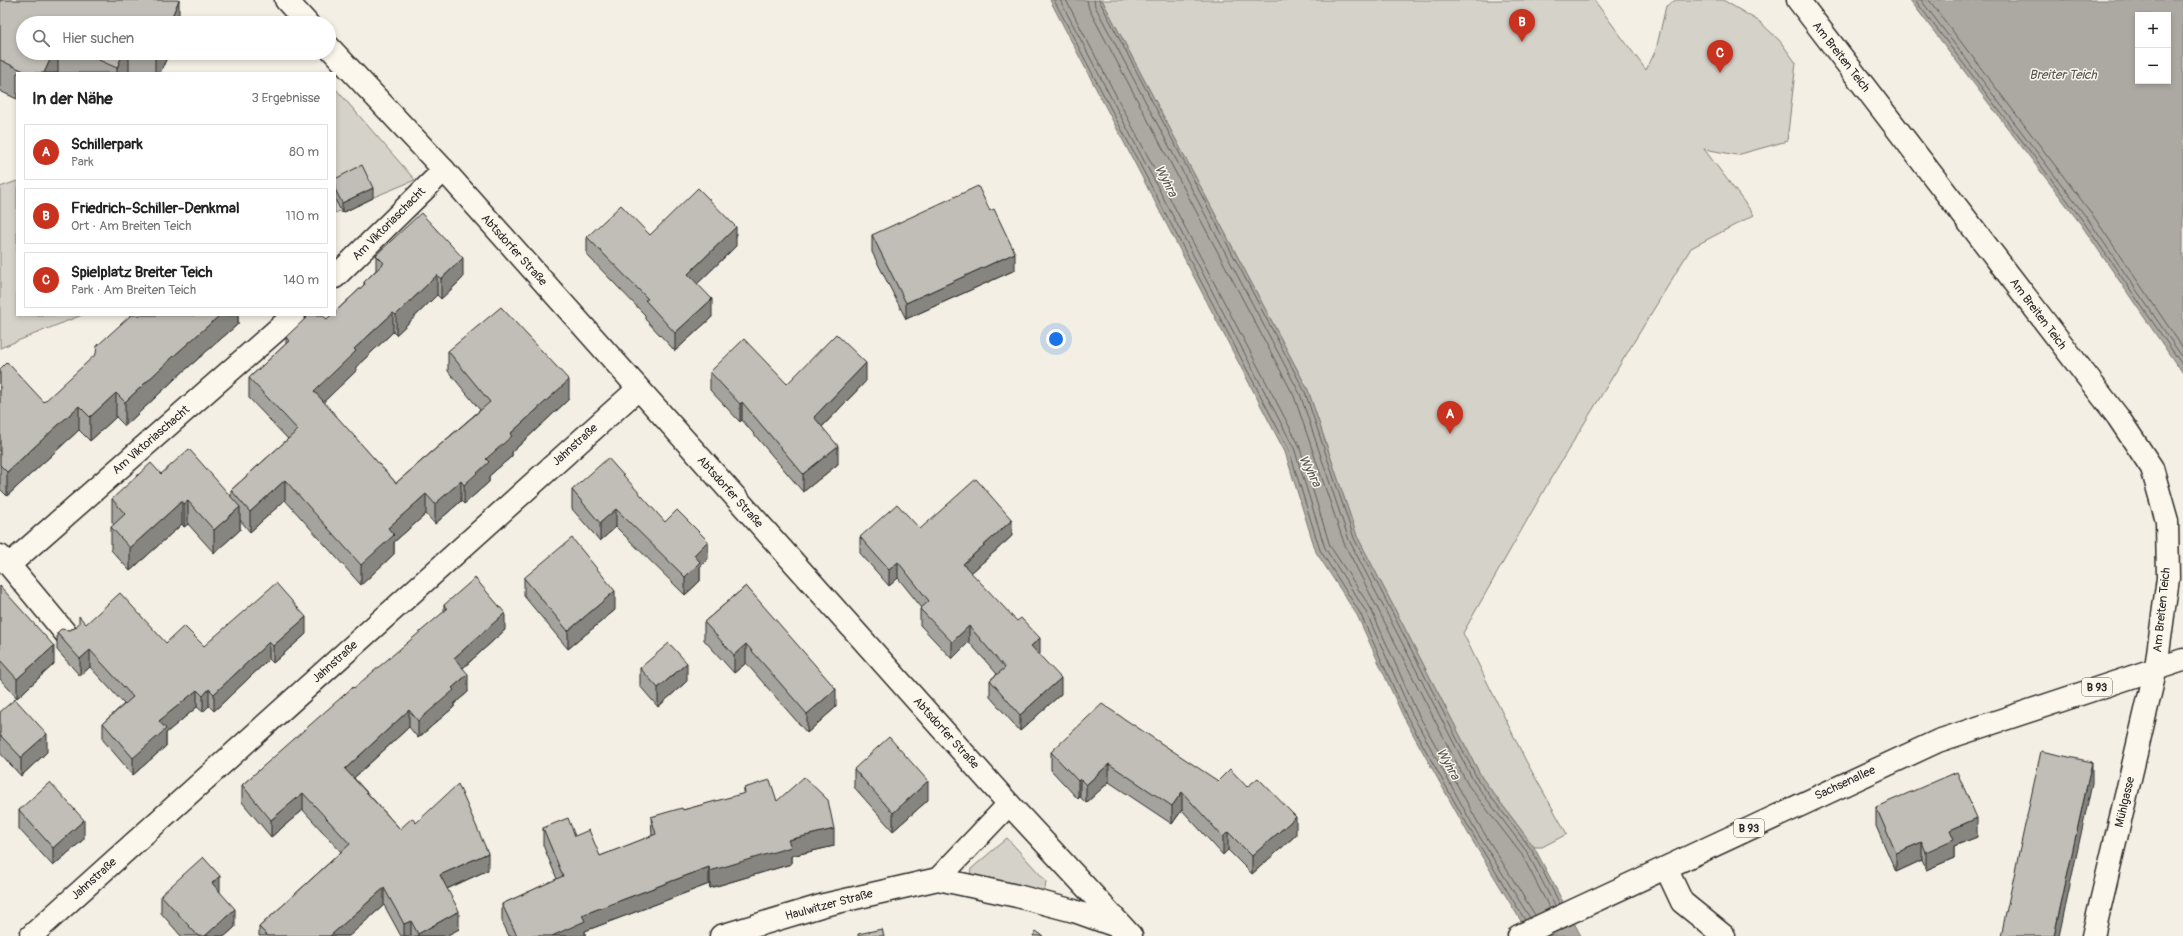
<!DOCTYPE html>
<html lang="de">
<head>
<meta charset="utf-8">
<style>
  :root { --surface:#fff; --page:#f6f6f6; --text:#222; --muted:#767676; --line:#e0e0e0; --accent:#c8321e }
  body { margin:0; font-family:Pangolin,sans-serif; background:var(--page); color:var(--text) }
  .controls { position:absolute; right:12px; top:12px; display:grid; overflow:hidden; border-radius:0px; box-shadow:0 2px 6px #0003 }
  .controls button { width:36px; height:36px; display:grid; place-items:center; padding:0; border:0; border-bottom:1px solid var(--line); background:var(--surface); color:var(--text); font:20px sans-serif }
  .you { position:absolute; left:1056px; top:339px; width:14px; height:14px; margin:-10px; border:3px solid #fff; border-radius:50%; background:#1a73e8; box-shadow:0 0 0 6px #1a73e833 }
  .badge { display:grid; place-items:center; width:26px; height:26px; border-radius:50%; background:var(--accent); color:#fff; font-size:13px; font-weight:700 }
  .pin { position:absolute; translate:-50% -33px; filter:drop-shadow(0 1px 2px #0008) }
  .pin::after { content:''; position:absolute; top:21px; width:14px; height:12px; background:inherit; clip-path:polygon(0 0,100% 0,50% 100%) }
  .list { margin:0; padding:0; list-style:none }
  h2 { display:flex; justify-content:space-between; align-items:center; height:52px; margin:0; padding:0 16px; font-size:17px }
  h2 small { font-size:13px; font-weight:400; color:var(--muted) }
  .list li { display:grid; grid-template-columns:26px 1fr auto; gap:12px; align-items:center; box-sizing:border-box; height:56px; margin:0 8px 8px; padding:0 8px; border:1px solid var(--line); border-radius:0px }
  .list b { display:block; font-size:15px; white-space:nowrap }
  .list p { margin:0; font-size:13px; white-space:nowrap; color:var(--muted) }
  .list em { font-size:13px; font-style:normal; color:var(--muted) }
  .icon { flex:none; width:22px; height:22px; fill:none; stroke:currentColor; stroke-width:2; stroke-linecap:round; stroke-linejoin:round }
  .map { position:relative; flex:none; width:2183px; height:936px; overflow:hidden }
  .search { position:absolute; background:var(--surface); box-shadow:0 2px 6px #0003; left:16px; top:16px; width:320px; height:44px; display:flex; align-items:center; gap:10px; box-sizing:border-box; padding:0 14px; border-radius:22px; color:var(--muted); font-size:15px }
  .panel { position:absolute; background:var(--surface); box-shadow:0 2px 6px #0003; left:16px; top:72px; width:320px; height:244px; border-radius:0px }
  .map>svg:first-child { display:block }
  .green { fill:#d5d2c9; stroke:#807e7a }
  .water { fill:#aca9a2; stroke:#787772; fill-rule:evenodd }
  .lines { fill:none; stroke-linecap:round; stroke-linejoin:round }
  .shore { stroke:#5f5d5b; stroke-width:1 }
  .street-casing { stroke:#2b2b2b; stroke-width:25 }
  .primary-casing { stroke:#2b2b2b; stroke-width:25 }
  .street { stroke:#fbf7ec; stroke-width:22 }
  .primary { stroke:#fbf7ec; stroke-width:22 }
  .wall { fill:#a5a39d; stroke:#2b2b2b }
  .shaded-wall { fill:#86857f; stroke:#2b2b2b }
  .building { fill:#c0beb6; stroke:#2b2b2b }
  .labels { text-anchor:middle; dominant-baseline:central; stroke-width:3; stroke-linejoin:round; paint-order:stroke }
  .shield { fill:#fbf7ec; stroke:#696865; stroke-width:1 }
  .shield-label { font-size:11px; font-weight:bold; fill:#2b2b2b }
  .street-label { font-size:12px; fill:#2b2b2b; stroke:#fbf7ec }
  .water-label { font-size:13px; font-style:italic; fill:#585755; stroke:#fbf7ec }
</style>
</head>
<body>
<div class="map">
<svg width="2183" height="936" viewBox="0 0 2183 936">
  <rect width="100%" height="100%" fill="#f3efe4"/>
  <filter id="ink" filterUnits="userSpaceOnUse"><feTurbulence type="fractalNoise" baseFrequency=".025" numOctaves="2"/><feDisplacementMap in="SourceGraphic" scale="8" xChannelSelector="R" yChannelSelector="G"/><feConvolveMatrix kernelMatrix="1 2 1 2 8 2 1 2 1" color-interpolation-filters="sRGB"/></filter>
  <g filter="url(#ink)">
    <g class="green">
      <polygon points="1102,0 1594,0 1646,70 1656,50 1666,6 1676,0 1723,0 1760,22 1780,41 1796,63 1787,141 1737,155 1704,149 1754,215 1691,248 1551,478 1463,633 1526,761 1567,834 1542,847 1534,847 1482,778 1357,536 1308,390"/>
      <polygon points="335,88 415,180 335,213"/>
      <polygon points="17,181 17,315 82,315 0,348 0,187"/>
      <polygon points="1007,838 1046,881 1045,889 1041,892 975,878 970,874 971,869"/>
    </g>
    <g class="water">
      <polygon points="1050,0 1102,0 1308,390 1357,536 1482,778 1534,847 1581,936 1530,936 1469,835 1403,716 1357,615 1316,552 1285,452"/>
      <path d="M 1910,0 L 2183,0 L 2183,371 L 2176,364 L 2080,223 ZM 2138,15 L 2168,15 L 2168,81 L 2138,81 Z"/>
    </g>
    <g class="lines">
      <g class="shore">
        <polyline points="1054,0 1289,450 1320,550 1360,613 1406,715 1472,833 1525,920"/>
        <polyline points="1060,0 1294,448 1325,548 1365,610 1411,712 1476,831 1530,918"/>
        <polyline points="1066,0 1299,445 1330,546 1370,607 1416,710 1481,828 1535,915"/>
        <polyline points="1087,0 1089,9 1294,396 1344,543 1468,785 1522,855 1550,909"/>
        <polyline points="1094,0 1095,6 1300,394 1349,540 1474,782 1527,852 1555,906"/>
        <polyline points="1099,0 1305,392 1354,538 1478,780 1531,849 1560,904"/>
        <polyline points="1915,0 2083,221 2183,366"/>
        <polyline points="1921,0 2087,218 2183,358"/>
        <polyline points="1929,0 2092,214 2183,348"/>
      </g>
      <defs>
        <g id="street">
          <polyline points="286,0 307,23"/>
          <polyline points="1798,0 2118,417 2152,468 2167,521 2168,578 2156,668 2093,936"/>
          <polyline points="329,47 444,170 1009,804 1131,936"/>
          <polyline points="335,277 444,170"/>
          <polyline points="0,556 9,565 294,315"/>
          <polyline points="9,565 67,635"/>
          <polyline points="1666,868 1682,902 1724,936"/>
          <polyline points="938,879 1009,804"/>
          <polyline points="31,936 638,389"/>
          <polyline points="721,936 824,905 938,879 1017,896 1074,911 1122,928"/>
        </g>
        <polyline id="primary" points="1519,936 1938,741 2183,660"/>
      </defs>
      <use href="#street" class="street-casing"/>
      <use href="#primary" class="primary-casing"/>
      <use href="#street" class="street"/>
      <use href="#primary" class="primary"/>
    </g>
    <g class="wall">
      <polygon points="0,0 179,23 23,23 23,53 169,53 160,73 131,73 129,72 129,73 17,73 17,99 0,91"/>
      <polygon points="335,179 373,198 342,213 335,199"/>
      <polygon points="990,211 1015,270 906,319 872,252 872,235"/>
      <polygon points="650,235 736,246 697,284 712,317 675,351 645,319 645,315 587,255 587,237"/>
      <polygon points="376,255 463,278 441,299 437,295 396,335 393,332 356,367 356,371 323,402 396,483 480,410 448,371 448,351 569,399 512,452 512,456 489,476 489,482 464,504 461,501 435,524 426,514 394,542 394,554 361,585 285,500 250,532 240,520 240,530 214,553 188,524 184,527 182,524 130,571 111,550 111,527 114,525 112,522 112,499 161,474 231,496 231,490 288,439 249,398 249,378 286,344 286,337 327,319 364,285 364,282 376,270"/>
      <polygon points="238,315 238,324 176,378 125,426 116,417 90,441 79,430 7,496 0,489 0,369 44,402"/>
      <polygon points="710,372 787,384 866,381 822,427 838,464 803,492 742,420 740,422 710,390"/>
      <polygon points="572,490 665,522 708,559 700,567 700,581 685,595 616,527 600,541 572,509"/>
      <polygon points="920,529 1012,536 971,573 1040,654 1039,655 1061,694 1020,731 990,697 990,680 997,674 969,642 952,659 920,625 920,609 922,608 898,578 889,586 860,553 860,537"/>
      <polygon points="524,578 615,610 568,649 524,596"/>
      <polygon points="0,586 54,664 17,698 0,679"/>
      <polygon points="746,586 836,707 807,733 746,663 734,673 704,640 704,622"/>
      <polygon points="444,605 505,630 463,668 468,692 454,704 454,707 418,738 409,727 354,778 400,829 416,823 488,870 447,889 459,929 446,936 401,936 384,905 349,936 259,936 259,927 341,852 303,810 271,837 242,802 242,785 444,612"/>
      <polygon points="86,624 166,643 204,646 306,634 273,663 269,659 214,711 209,706 203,712 197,707 166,733 166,746 133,775 103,740 103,723 124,704 90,667 80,676 57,650 57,633 69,630"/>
      <polygon points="640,668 687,681 658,707 640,686"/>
      <polygon points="0,712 47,752 21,776 0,753"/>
      <polygon points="1051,752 1218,781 1247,787 1296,835 1252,874 1228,850 1223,855 1182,810 1172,824 1109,782 1086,803 1080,797 1078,799 1051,770"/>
      <polygon points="854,769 928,800 893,831 854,787"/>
      <polygon points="744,788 777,801 834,846 791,856 791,864 710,888 709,884 585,931 585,936 509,936 502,921 502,904 557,879 543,845 543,828 575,836 600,856 652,836 651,817 683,810 744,794"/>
      <polygon points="1876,807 1977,837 1954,846 1954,858 1926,870 1922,860 1896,872 1876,826"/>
      <polygon points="19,810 84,839 53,866 19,829"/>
      <polygon points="220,892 235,927 225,936 181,936 161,913 161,895"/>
    </g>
    <g class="shaded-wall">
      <polygon points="179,0 179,23 169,23"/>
      <polygon points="53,53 58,53 58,73 44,73"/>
      <polygon points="123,53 129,53 129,73 117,73 117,68"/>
      <polygon points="155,53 169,53 160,73 155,73"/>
      <polygon points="373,188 373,198 342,213 342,203"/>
      <polygon points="736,227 736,246 688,293 688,274"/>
      <polygon points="1015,253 1015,270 906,319 906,303"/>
      <polygon points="463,258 463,278 441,299 441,279"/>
      <polygon points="437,275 437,295 396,335 396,315"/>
      <polygon points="712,299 712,317 675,351 675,333"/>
      <polygon points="393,313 393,332 356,367 356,371 314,411 314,391 354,349"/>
      <polygon points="220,315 238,315 238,324 176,378 125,426 125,402 176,354"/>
      <polygon points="866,363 866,381 814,435 814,417"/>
      <polygon points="569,380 569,399 512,452 512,456 489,476 489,482 464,504 464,485 486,459 510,434"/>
      <polygon points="116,393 116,417 90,441 90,417"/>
      <polygon points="742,402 742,420 740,422 740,404"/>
      <polygon points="79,406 79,430 7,496 7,472"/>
      <polygon points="838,446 838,464 803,492 803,474"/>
      <polygon points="285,480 285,500 250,532 250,512"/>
      <polygon points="461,481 461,501 435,524 435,504"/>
      <polygon points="426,494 426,514 394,542 394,554 361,585 361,565 388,528"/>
      <polygon points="182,501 182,524 130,571 130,548"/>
      <polygon points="188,501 188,524 184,527 184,504"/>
      <polygon points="240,507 240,530 214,553 214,530"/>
      <polygon points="616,509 616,527 600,541 600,523"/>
      <polygon points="1012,520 1012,536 963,580 963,564"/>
      <polygon points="708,541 708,559 700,567 700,581 685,595 685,577 694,555"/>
      <polygon points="898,562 898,578 889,586 889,570"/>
      <polygon points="615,591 615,610 568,649 568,631"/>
      <polygon points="505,613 505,630 454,676 454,658"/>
      <polygon points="306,617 306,634 273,663 273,646"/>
      <polygon points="969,626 969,642 952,659 952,642"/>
      <polygon points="1040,638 1040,654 1031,662 1031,646"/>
      <polygon points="269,642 269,659 214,711 214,694"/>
      <polygon points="746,644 746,663 734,673 734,655"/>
      <polygon points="54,646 54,664 17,698 17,679"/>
      <polygon points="90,650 90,667 80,676 80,659"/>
      <polygon points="687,663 687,681 658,707 658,688"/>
      <polygon points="468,674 468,692 454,704 454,707 418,738 418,721 452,688"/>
      <polygon points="1061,678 1061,694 1020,731 1020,715"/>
      <polygon points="209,689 209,706 203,712 203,696"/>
      <polygon points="836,689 836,707 807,733 807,714"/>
      <polygon points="197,690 197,707 166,733 166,746 133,775 133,758 159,721"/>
      <polygon points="409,710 409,727 345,786 345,769"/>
      <polygon points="47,734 47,752 21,776 21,757"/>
      <polygon points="2092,762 2092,783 2059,936 2054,936"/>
      <polygon points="1109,764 1109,782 1086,803 1086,785"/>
      <polygon points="1080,779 1080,797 1078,799 1078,781"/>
      <polygon points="928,781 928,800 893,831 893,813"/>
      <polygon points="1182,792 1182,810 1172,824 1172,806"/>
      <polygon points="303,793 303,810 271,837 271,820"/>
      <polygon points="1296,817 1296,835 1252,874 1252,856"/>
      <polygon points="1977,818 1977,837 1954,846 1954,858 1926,870 1926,852 1950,830"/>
      <polygon points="84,820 84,839 53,866 53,848"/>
      <polygon points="834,829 834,846 791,856 791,864 710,888 710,871 788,840"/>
      <polygon points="1228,832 1228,850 1223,855 1223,837"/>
      <polygon points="1922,842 1922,860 1896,872 1896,853"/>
      <polygon points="488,853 488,870 440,892 440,875"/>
      <polygon points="709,867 709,884 585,931 585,936 552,936 582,915"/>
      <polygon points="220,876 220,894 212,883"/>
      <polygon points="384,888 384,905 349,936 330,936"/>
      <polygon points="235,909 235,927 225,936 205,936"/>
      <polygon points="459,911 459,929 446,936 418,936 418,934"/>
      <polygon points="411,921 411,936 404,936 404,924"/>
    </g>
    <g class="building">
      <polygon points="0,0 179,0 169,23 23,23 23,53 53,53 44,73 28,73 0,60"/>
      <polygon points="83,53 123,53 117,68"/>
      <polygon points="362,165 373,188 342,203 335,189 335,179"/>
      <polygon points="978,186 990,211 994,209 1015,253 906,303 872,235"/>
      <polygon points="698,188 736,227 688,274 712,299 675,333 645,300 648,299 587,237 621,205 650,235"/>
      <polygon points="421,213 463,258 441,279 437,275 396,315 393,313 354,349 356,351 314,391 396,483 490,402 448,351 501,307 569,380 510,434 512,436 486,459 489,462 464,485 461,481 435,504 426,494 388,528 394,535 361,565 285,480 250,512 231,490 298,430 249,378 289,341 286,337 309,315 322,315 327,319 331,315 335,315 335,312 365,284 364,282 384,263 376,255"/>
      <polygon points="131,315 220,315 176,354 125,402 116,393 90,417 79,406 7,472 0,465 0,369 7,362 44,402 96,354 97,346"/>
      <polygon points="836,334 866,363 814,417 838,446 803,474 742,402 740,404 710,372 744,339 787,384"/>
      <polygon points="189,449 240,507 214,530 188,501 184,504 182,501 130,548 111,527 125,514 112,499 151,463 161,474"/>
      <polygon points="608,458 665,522 677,510 708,541 694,555 700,562 685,577 616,509 600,523 572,490"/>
      <polygon points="976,479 1012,520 963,564 1017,621 1021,618 1040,638 1031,646 1061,678 1020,715 990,680 1005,668 969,626 952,642 920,609 929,601 898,562 889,570 860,537 897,504 920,529"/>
      <polygon points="572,538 615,591 568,631 524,578"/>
      <polygon points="475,578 505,613 454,658 468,674 452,688 454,690 418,721 409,710 345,769 400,829 412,818 416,823 458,784 488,853 440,875 459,911 418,934 411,921 404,924 384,888 330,936 268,936 259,927 350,844 303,793 271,820 242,785 353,687 354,688 447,609 444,605"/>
      <polygon points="276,583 306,617 273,646 269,642 214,694 209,689 203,696 197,690 159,721 166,729 133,758 103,723 133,697 90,650 80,659 57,633 61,629 69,630 75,628 79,623 79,616 86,624 120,593 166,643 184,626 204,646"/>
      <polygon points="0,586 54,646 17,679 0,660"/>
      <polygon points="746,586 836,689 807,714 746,644 734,655 704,622"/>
      <polygon points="669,643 687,663 658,688 640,668"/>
      <polygon points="15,699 47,734 21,757 0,735 0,712"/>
      <polygon points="1102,704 1218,781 1230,769 1247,787 1258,778 1296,817 1252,856 1228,832 1223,837 1182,792 1172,806 1109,764 1086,785 1080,779 1078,781 1051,752"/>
      <polygon points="889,737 928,781 893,813 854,769"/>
      <polygon points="2041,751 2092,762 2054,936 2001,936"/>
      <polygon points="1957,772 1977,818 1950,830 1954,839 1926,852 1922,842 1896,853 1876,807"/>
      <polygon points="804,777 828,800 834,829 788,840 791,847 710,871 709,867 582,915 585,921 552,936 517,936 502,904 563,876 543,828 568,818 575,836 589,830 600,856 656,834 651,817 682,808 683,810 745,793 744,788 770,780 777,801"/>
      <polygon points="50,782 84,820 53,848 19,810"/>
      <polygon points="203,857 220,876 212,883 235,909 205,936 198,936 161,895"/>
      <polygon points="882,929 884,936 858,936 858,934"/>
      <polygon points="1036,931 1043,936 1033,936"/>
    </g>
  </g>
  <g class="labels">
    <g class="shield">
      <rect x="2082" y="678" width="30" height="18" rx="3"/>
      <rect x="1734" y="819" width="30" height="18" rx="3"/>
    </g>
    <g class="shield-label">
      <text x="2097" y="687">B 93</text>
      <text x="1749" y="828">B 93</text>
    </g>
    <g class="street-label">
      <text transform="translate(1841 57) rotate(52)">Am Breiten Teich</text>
      <text transform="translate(389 224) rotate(-45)">Am Viktoriaschacht</text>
      <text transform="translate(514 250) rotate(48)">Abtsdorfer Straße</text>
      <text transform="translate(2038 314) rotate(53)">Am Breiten Teich</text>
      <text transform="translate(151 440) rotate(-41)">Am Viktoriaschacht</text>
      <text transform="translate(575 445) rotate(-42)">Jahnstraße</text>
      <text transform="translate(730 492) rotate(48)">Abtsdorfer Straße</text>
      <text transform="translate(2162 610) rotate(-84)">Am Breiten Teich</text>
      <text transform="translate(335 662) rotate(-42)">Jahnstraße</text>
      <text transform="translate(946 733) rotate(48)">Abtsdorfer Straße</text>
      <text transform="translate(1845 783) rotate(-25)">Sachsenallee</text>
      <text transform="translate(2125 802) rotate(-77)">Mühlgasse</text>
      <text transform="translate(94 879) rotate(-42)">Jahnstraße</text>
      <text transform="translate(829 905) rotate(-15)">Haulwitzer Straße</text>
    </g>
    <g class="water-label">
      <text x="2063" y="75">Breiter Teich</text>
      <text transform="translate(1166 181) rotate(63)">Wyhra</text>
      <text transform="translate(1310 471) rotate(63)">Wyhra</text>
      <text transform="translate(1448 764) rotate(61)">Wyhra</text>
    </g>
  </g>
</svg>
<div class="controls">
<button>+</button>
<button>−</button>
</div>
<div class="you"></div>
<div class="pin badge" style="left:1450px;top:434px">A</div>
<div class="pin badge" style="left:1522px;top:42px">B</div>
<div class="pin badge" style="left:1720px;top:73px">C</div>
<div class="search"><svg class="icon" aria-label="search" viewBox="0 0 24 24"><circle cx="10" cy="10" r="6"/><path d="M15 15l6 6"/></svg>Hier suchen</div>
<section class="panel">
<h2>In der Nähe<small>3 Ergebnisse</small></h2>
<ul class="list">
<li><span class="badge">A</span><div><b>Schillerpark</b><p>Park</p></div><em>80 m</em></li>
<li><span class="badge">B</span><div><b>Friedrich-Schiller-Denkmal</b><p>Ort · Am Breiten Teich</p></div><em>110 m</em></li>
<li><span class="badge">C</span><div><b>Spielplatz Breiter Teich</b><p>Park · Am Breiten Teich</p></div><em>140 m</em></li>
</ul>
</section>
</div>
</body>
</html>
